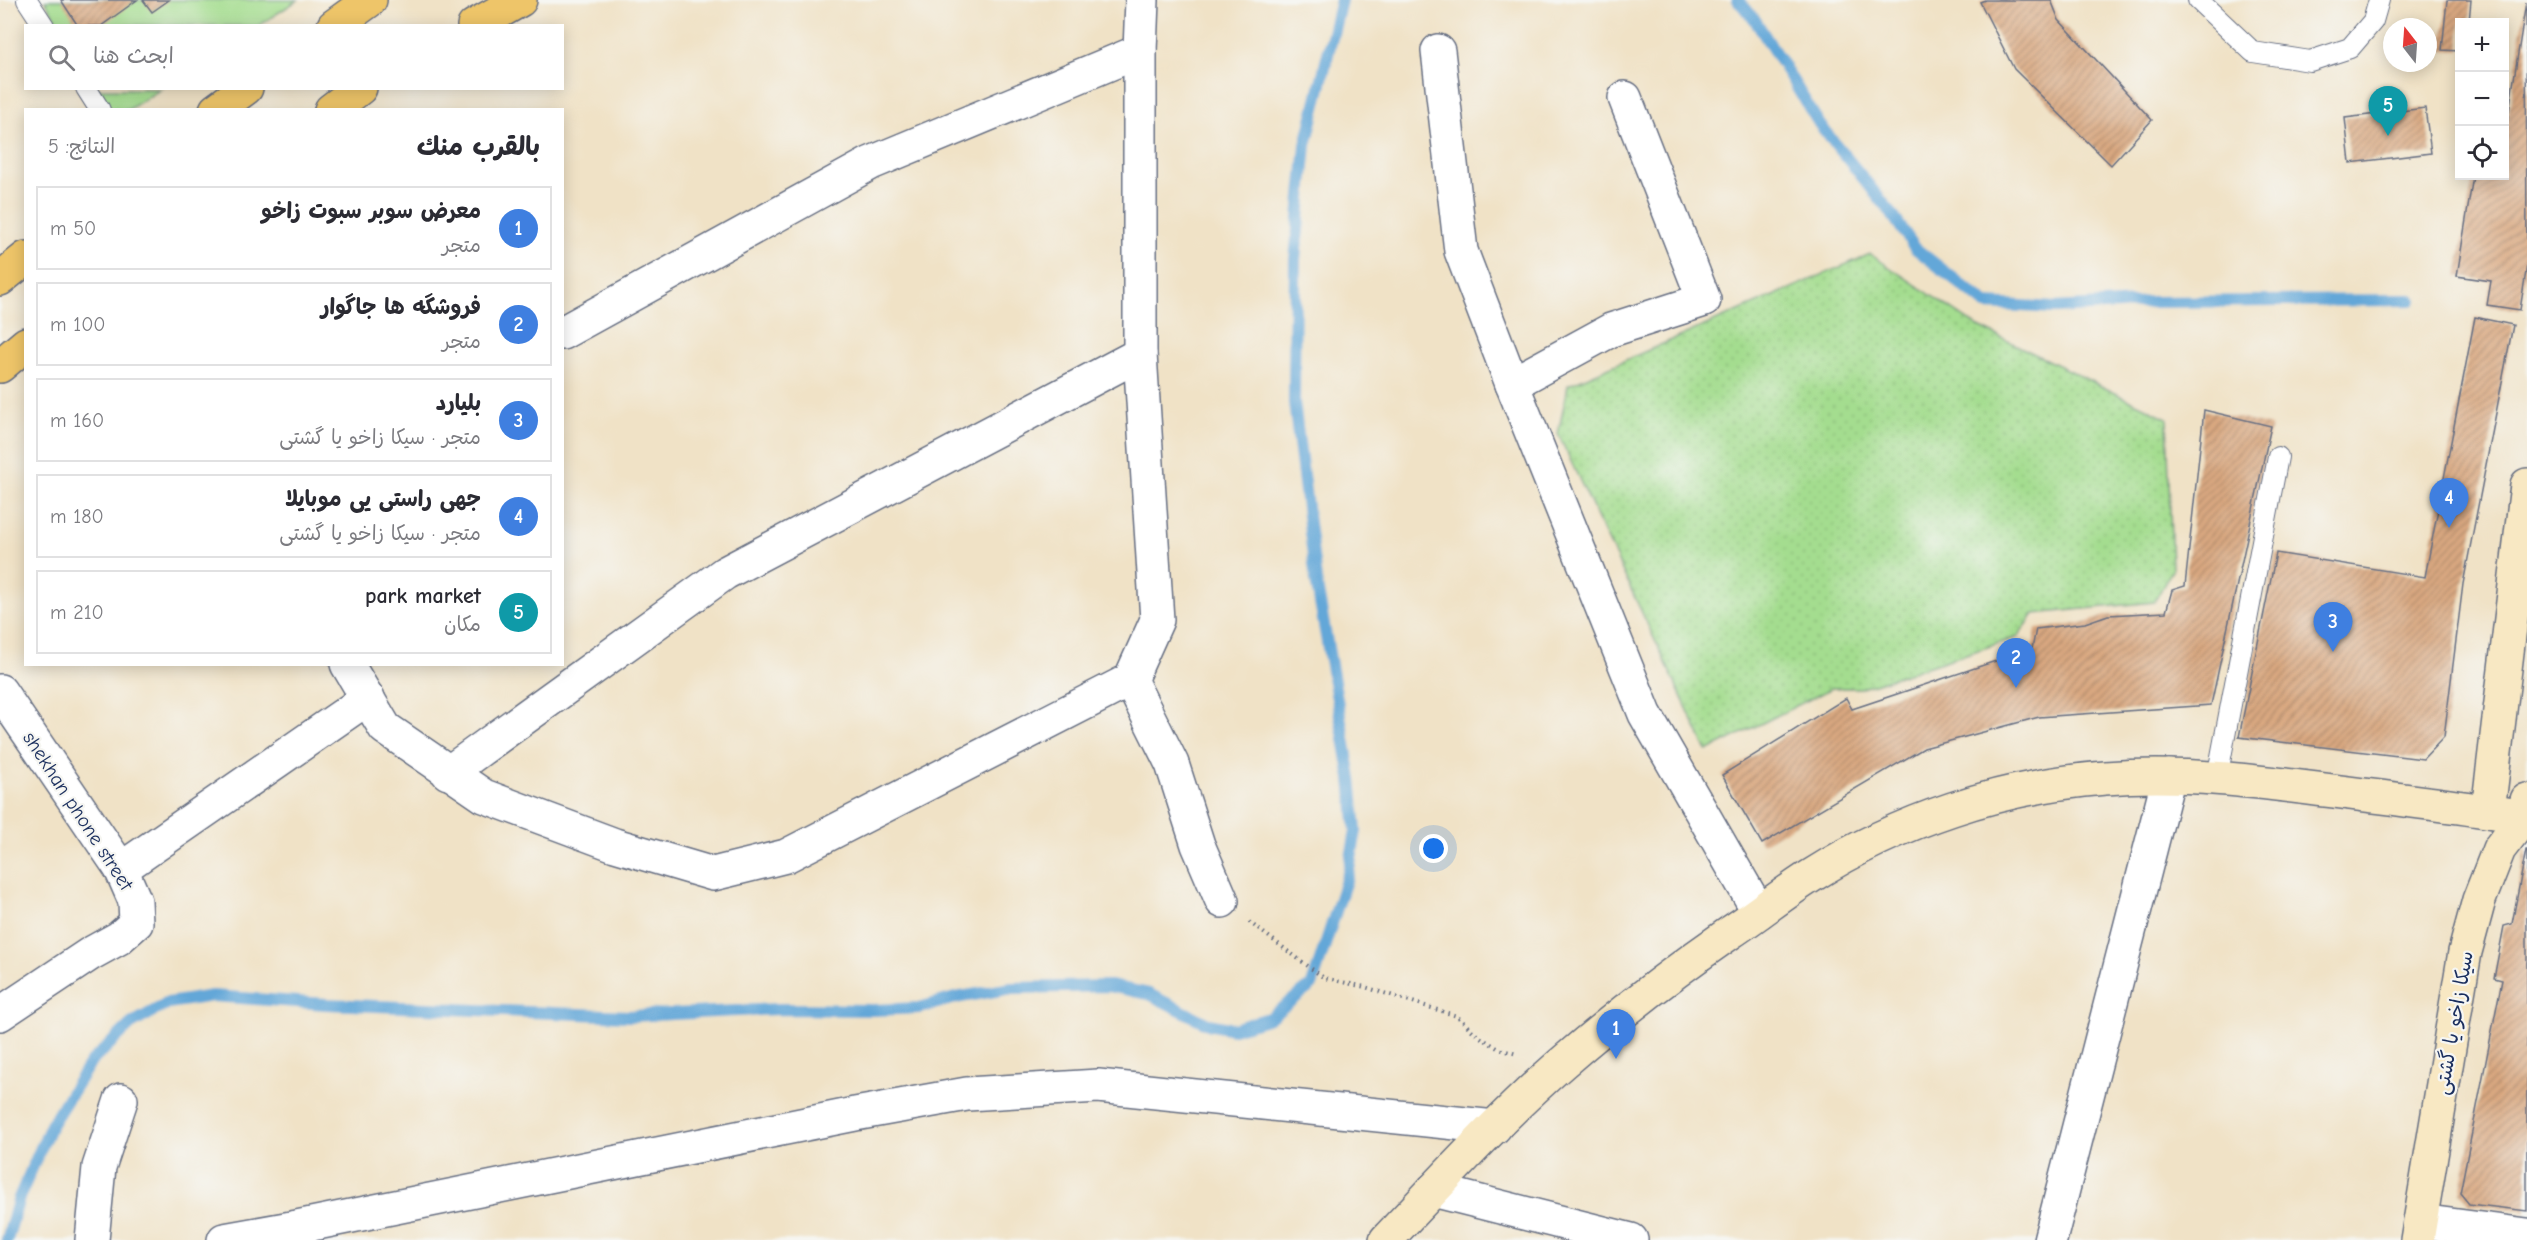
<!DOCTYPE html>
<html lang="ar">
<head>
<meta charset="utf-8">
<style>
  :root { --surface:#fff; --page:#f7f7f7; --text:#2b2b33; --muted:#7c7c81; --line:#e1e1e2; --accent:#ea580c }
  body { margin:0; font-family:"Comic Neue","Playpen Sans Arabic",sans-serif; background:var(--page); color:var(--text); direction:rtl }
  .controls { position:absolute; right:18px; top:18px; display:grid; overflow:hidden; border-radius:0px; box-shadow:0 3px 15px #0003 }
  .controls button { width:54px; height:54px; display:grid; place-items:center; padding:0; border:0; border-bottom:2px solid var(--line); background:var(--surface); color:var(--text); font:30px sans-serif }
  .compass { position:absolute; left:2383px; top:18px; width:54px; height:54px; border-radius:50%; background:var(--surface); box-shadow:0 3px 15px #0003; rotate:343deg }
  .you { position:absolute; left:1434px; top:849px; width:21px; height:21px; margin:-15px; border:4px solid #fff; border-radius:50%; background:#1a73e8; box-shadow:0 0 0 9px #1a73e833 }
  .badge { display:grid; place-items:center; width:39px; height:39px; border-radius:50%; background:var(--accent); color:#fff; font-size:20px; font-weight:700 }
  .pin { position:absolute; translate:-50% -50px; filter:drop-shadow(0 2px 3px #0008) }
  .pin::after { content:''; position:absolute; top:32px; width:21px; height:18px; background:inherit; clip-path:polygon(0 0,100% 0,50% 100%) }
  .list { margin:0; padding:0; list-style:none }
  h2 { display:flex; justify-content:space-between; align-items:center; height:78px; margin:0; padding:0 24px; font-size:26px }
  h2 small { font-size:20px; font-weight:400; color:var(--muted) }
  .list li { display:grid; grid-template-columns:39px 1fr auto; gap:18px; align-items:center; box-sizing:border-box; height:84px; margin:0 12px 12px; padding:0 12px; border:2px solid var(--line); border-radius:0px }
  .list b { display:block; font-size:22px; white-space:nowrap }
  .list p { margin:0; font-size:20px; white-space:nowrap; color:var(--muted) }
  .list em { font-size:20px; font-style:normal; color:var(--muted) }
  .icon { flex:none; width:33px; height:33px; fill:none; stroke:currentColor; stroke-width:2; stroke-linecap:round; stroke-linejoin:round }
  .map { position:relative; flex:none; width:2527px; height:1240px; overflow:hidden; direction:ltr }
  .search { position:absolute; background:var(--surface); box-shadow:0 3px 15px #0003; left:24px; top:24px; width:540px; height:66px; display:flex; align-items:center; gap:15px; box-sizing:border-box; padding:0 21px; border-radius:0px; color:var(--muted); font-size:22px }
  .panel { position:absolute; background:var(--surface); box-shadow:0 3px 15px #0003; left:24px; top:108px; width:540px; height:558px; border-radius:0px; direction:rtl }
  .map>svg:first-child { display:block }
  .grass { fill:url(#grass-dots); stroke:#608676; stroke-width:1.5 }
  .green { fill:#a4dd8f; stroke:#608676; stroke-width:1.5 }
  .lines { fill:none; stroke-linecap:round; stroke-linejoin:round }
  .stream { stroke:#64a7d8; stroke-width:12 }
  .building { fill:url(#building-hatch) }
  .lane-casing { stroke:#666e82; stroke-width:22 }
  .street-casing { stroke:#666e82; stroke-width:36 }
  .secondary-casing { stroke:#666e82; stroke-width:36 }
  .highway-casing { stroke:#666e82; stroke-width:36 }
  .path { stroke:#666e82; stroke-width:4; stroke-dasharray:1.5 4.5; stroke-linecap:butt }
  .lane { stroke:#fff; stroke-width:20 }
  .street { stroke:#fff; stroke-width:33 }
  .secondary { stroke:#f8e8c3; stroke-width:33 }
  .highway { stroke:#eec569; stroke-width:33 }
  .labels { text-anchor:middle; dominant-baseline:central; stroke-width:4.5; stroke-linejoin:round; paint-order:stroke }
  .street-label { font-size:20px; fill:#1b2f5e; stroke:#f6f6f2 }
</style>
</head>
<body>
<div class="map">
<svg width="2527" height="1240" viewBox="0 0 2527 1240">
  <defs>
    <pattern id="grass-dots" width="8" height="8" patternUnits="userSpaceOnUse" patternTransform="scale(1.5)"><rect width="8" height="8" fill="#a4dd8f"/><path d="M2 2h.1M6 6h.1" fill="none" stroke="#8dbe7e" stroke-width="1.8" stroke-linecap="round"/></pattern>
    <pattern id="building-hatch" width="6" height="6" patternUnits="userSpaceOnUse" patternTransform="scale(1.5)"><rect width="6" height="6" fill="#d9a880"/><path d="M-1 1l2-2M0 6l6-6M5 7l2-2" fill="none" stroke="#af896c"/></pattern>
  </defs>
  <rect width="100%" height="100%" fill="#f6f6f2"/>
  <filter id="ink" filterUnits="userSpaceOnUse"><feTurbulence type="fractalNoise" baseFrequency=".0167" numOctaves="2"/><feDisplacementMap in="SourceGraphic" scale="12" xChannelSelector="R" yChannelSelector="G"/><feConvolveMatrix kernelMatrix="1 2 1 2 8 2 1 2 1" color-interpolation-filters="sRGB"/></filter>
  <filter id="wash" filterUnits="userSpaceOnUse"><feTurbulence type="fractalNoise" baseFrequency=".008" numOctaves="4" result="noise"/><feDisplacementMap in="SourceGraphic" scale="24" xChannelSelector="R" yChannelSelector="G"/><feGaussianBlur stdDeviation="1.35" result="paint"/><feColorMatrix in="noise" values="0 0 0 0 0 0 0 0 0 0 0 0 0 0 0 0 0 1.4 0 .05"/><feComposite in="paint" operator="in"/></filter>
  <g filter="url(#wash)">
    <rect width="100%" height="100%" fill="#f0e2c6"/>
    <polygon class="grass" points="1870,254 1977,326 2167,418 2172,570 2154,602 2034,614 2018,637 1862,688 1832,688 1707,751 1558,434 1568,385"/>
    <g class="green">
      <polygon points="45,0 298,0 258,26 59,25"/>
      <polygon points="91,89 161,89 128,110 102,109"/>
    </g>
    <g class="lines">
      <g class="stream">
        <polyline points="1738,0 1755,20 1820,125 1889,210 1915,248 1986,304 2055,308 2152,302 2411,300"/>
        <polyline points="7,1240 19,1198 51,1125 90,1063 131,1024 168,1003 212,996 326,1004 629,1016 779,1009 874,1010 919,1008 955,998 1012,988 1110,986 1149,994 1208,1024 1234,1029 1269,1018 1312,985 1348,874 1356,831 1351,778 1316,580 1294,402 1295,260 1306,145 1341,0"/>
      </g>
    </g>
    <g id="blocks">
      <g class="building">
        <polygon points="61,0 137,0 101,26 78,26"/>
        <polygon points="143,0 169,0 152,12"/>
        <polygon points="1985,0 2051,0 2059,20 2152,120 2111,165 2014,69 1980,2"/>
        <polygon points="2447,0 2471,0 2469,22 2460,22 2460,51 2442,50"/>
        <polygon points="2526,2 2527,265 2520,310 2487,305 2491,281 2457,276 2473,176 2504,176 2504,124 2507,124"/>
        <polygon points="2425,108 2431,153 2350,163 2345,118"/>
        <polygon points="2475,317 2513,325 2463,584 2444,737 2423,759 2239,737 2276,553 2425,577"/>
        <polygon points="2204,410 2271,426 2211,705 2039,717 1924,748 1762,844 1722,775 1846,698 1852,709 2032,649 2036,629 2085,623 2108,615 2166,612 2172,590 2185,586"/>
        <polygon points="2526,850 2527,850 2527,1211 2469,1204 2460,1193 2502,980 2494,978 2504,926 2512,924"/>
      </g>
    </g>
  </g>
  <g filter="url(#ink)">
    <use href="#blocks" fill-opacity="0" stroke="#666e82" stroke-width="1.5"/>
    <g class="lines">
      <defs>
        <g id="lane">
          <polyline points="27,0 44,26"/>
          <polyline points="2198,0 2253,52 2310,61 2350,48 2373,21 2379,0"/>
          <polyline points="86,88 100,110"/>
          <polyline points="2217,778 2278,457"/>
        </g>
        <g id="street">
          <polyline points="1438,51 1461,251 1512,384"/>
          <polyline points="1625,98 1704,300 1611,330 1512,384 1645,714 1759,912"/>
          <polyline points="562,333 871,163 1140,51"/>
          <polyline points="347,664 385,728 484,796 615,845 713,874 786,856 1130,680 1157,620 1140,354 1140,51 1142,0"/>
          <polyline points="1130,680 1172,764 1198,845 1222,901"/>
          <polyline points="0,691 121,869 135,901 136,923 119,938 90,954 0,1014"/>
          <polyline points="448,773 725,573 1140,354"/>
          <polyline points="121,869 368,698"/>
          <polyline points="1433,1190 1631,1240"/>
          <polyline points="2420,1221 2527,1235"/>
          <polyline points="92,1240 99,1167 121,1100"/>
          <polyline points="224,1240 297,1227 855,1114 967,1094 1098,1086 1495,1127"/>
          <polyline points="2050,1240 2169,776"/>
        </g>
        <g id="secondary">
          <polyline points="2488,811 2527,485"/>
          <path d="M 1386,1240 C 1443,1180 1499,1118 1561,1064 C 1615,1017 1672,973 1731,932 C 1758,914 1784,893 1811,876 C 1899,820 2002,786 2105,778 C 2182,772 2257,781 2333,791 C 2398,799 2463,807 2527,817"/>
          <polyline points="2417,1240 2465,952 2479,900 2499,849 2524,817 2527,800"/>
        </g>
        <g id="highway">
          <polyline points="334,26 370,0"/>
          <polyline points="474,26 520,0"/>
          <polyline points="216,110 246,88"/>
          <polyline points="331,110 360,88"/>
          <polyline points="0,279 26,258"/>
          <polyline points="0,366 26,344"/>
        </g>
      </defs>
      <use href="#lane" class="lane-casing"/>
      <use href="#street" class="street-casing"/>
      <use href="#secondary" class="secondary-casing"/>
      <use href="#highway" class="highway-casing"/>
      <polyline class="path" points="1249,922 1324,978 1365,987 1457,1016 1477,1035 1499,1049 1517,1054"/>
      <use href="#lane" class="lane"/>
      <use href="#street" class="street"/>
      <use href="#secondary" class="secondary"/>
      <use href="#highway" class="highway"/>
    </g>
  </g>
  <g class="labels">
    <g class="street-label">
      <text transform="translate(78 811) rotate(57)">shekhan phone street</text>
      <text transform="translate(2454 1023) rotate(-80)">سیکا زاخو یا گشتى</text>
    </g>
  </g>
</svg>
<div class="controls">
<button>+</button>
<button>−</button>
<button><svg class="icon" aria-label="locate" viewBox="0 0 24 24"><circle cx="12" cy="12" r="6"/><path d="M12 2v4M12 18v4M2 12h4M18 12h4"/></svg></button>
</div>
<svg class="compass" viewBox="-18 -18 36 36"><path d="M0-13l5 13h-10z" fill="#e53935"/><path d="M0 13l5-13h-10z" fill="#7c7c81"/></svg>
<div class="you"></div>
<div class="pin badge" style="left:1616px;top:1059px;background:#3f7fe0">1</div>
<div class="pin badge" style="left:2016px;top:688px;background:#3f7fe0">2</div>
<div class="pin badge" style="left:2333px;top:652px;background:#3f7fe0">3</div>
<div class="pin badge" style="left:2449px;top:528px;background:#3f7fe0">4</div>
<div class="pin badge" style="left:2388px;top:136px;background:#0f9aa8">5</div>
<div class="search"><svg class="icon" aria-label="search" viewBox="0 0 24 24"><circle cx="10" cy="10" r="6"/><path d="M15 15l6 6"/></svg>ابحث هنا</div>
<section class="panel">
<h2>بالقرب منك<small>النتائج: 5</small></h2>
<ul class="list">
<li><span class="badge" style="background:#3f7fe0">1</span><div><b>معرض سوبر سبوت زاخو</b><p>متجر</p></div><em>50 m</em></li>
<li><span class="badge" style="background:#3f7fe0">2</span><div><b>فروشگه ها جاگوار</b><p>متجر</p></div><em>100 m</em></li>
<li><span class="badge" style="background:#3f7fe0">3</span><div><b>بليارد</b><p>متجر · سیکا زاخو یا گشتى</p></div><em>160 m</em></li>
<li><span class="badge" style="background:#3f7fe0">4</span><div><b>جهى راستى يى موبايلا</b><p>متجر · سیکا زاخو یا گشتى</p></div><em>180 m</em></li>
<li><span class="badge" style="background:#0f9aa8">5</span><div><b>park market</b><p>مكان</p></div><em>210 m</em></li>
</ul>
</section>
</div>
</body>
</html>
